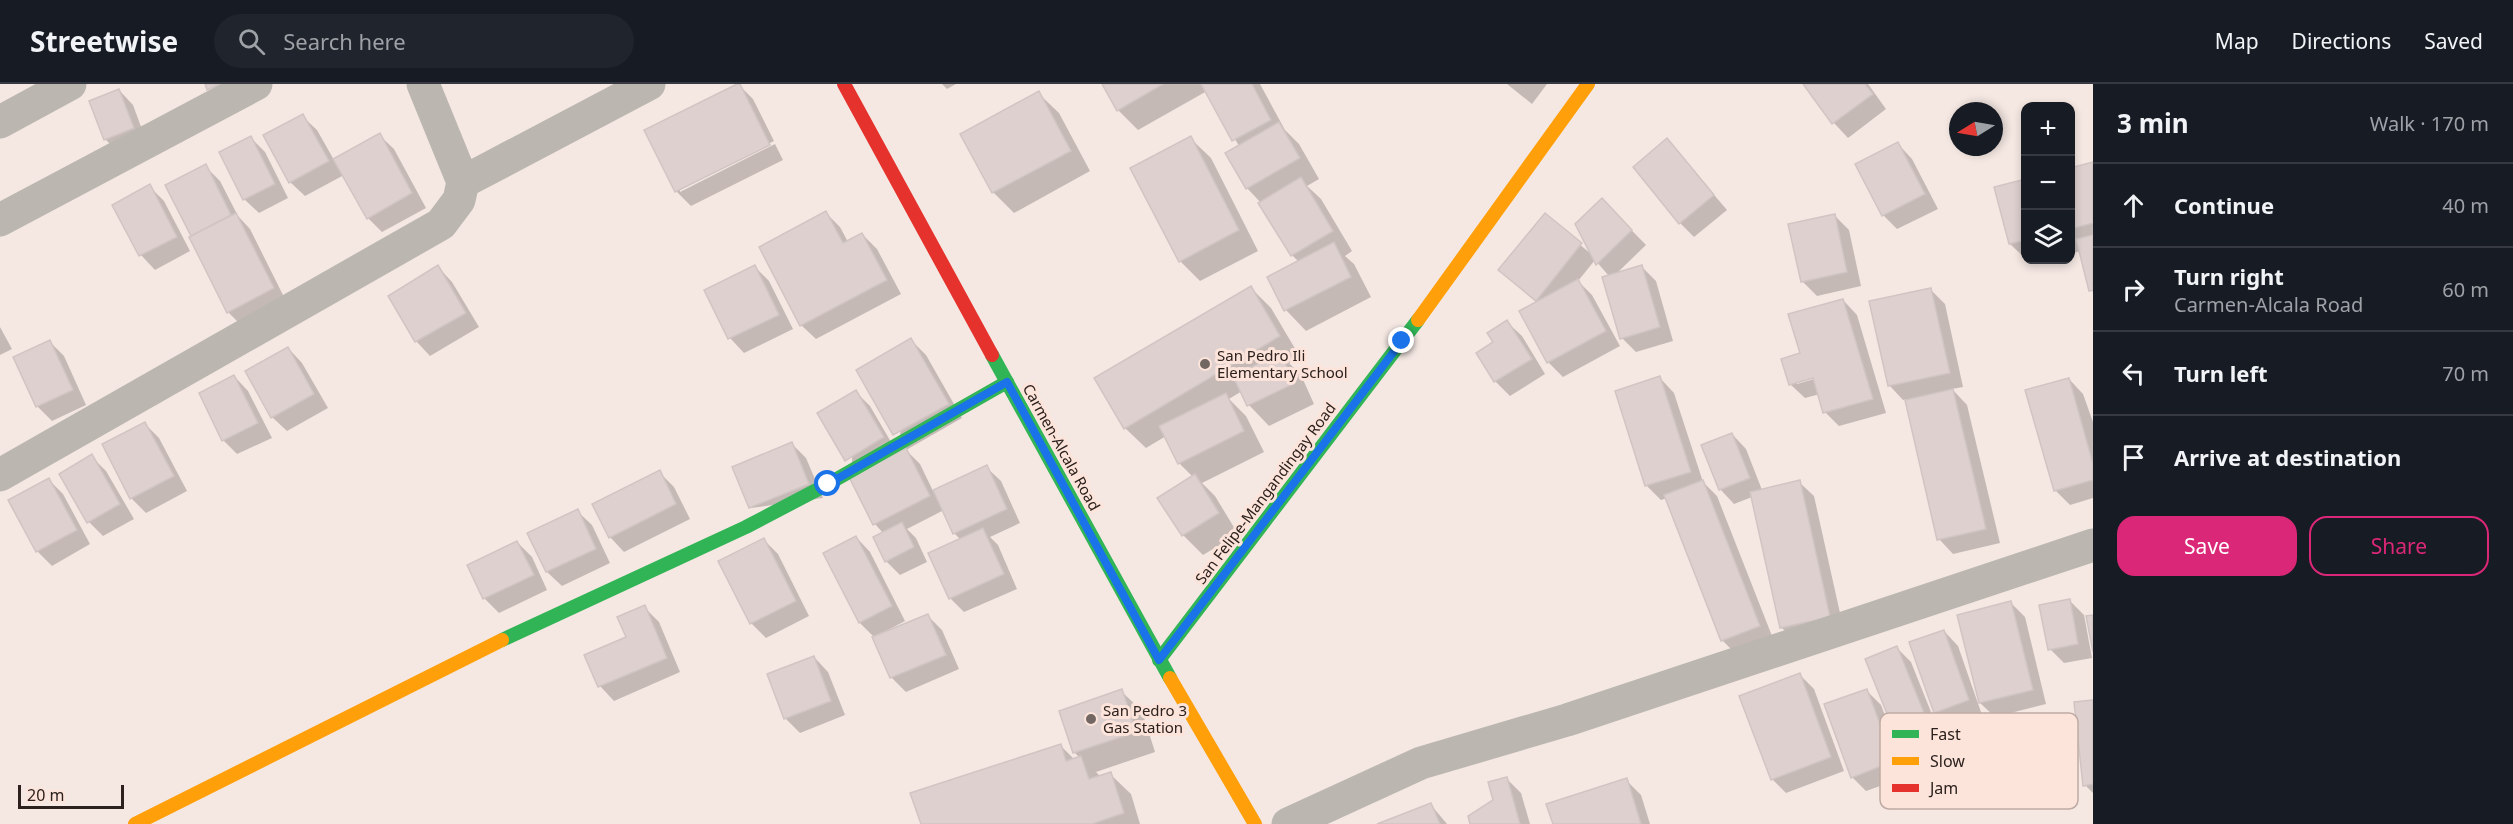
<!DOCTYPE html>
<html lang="en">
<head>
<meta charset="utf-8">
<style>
  :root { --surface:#171b24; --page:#20242c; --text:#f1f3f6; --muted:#9ea1a6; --line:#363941; --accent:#db2777 }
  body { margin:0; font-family:"Noto Sans",sans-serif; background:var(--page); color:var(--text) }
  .controls { position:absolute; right:18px; top:18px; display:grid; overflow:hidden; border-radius:12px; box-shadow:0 3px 9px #0003 }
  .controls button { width:54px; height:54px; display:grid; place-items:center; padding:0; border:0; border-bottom:2px solid var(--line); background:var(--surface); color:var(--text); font:30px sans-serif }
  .compass { position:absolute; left:1949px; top:18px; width:54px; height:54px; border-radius:50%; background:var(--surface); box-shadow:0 3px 9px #0003; rotate:259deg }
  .scale { position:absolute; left:18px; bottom:15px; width:106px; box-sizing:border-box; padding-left:6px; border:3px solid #2c211d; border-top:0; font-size:16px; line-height:21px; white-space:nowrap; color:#2c211d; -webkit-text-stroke:4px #fde4db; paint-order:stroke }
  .stop { position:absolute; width:18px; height:18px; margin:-14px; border:4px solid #1a73e8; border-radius:50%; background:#fff }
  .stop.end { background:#1a73e8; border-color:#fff; box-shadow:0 2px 6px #0008 }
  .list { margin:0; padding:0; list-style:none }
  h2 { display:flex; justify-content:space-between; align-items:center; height:78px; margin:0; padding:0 24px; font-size:26px }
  h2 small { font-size:20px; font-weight:400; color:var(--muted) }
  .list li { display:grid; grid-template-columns:39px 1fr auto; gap:18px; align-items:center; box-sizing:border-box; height:84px; padding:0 24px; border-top:2px solid var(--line) }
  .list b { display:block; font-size:22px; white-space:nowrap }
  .list p { margin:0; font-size:20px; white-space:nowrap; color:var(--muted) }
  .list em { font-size:20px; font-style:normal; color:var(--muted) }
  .actions { display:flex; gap:12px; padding:18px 24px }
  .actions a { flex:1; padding:14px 0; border:2px solid var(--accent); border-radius:18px; text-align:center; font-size:21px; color:var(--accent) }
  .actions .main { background:var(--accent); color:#fff }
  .icon { flex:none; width:33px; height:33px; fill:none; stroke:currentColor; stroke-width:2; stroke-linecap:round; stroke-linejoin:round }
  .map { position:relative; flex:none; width:2093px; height:740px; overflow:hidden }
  header { display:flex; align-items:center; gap:36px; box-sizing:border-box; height:84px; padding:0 30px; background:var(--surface); border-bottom:2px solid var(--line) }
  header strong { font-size:28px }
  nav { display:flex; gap:33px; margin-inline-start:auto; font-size:21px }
  .search { width:420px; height:54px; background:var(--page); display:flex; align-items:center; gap:15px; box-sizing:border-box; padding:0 21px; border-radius:33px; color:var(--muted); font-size:22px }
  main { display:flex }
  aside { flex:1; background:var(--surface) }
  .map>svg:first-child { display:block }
  .shadow { fill:#0003; fill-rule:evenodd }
  .building { fill:#ddd0cf; stroke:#d1c5c4; stroke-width:1.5 }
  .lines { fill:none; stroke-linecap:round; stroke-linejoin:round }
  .street { stroke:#bbb6b0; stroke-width:33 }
  .fast { stroke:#30b455; stroke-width:14 }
  .slow { stroke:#ff9f0a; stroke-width:14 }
  .jam { stroke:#e5322d; stroke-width:14 }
  .route { stroke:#1a73e8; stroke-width:8 }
  .poi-dot { fill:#726762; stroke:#fde4db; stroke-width:2 }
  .labels { text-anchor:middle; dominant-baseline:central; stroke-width:6; stroke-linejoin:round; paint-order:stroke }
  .poi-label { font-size:15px; fill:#2c211d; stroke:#fde4db; text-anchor:start }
  .street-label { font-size:15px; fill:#2c211d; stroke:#fde4db }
  .key { fill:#fde4db; stroke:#beaaa2; stroke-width:1.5 }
  .key-label { font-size:16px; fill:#2c211d }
</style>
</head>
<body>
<header>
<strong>Streetwise</strong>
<div class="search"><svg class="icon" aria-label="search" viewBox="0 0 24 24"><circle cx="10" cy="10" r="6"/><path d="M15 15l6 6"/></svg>Search here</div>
<nav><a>Map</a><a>Directions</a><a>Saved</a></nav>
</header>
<main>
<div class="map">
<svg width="2093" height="740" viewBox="0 0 2093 740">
  <rect width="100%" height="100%" fill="#f5e8e3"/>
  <g class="shadow">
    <polygon points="942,0 956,0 947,5"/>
    <polygon points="1103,0 1260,0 1285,46 1299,60 1319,95 1307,102 1321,115 1352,167 1345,172 1354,180 1371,213 1306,247 1286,226 1269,193 1299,178 1292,171 1261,119 1247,104 1239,62 1207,7 1138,46 1118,26"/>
    <polygon points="1507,0 1547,0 1532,20"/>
    <polygon points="1805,0 1868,0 1886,25 1848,54 1834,39"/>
    <polygon points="739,1 753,15 774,57 680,104 680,108 775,60 783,76 691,122 676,107 646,47"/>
    <polygon points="119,6 133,21 147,59 120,70 105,55"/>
    <polygon points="1038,9 1059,29 1090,87 1014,129 993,108 962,51"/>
    <polygon points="302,32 317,46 334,76 379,51 394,65 426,124 382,148 368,134 344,91 305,112 290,98"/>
    <polygon points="250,53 265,68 288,114 259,129 244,115"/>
    <polygon points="1190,54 1211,74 1258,167 1200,197 1180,177"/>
    <polygon points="1667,56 1727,126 1694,153 1680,139"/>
    <polygon points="1898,60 1912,75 1938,125 1897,145 1883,131"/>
    <polygon points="2093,80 2093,209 2081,167 2070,170 2070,86"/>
    <polygon points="205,82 220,97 238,132 250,145 287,219 242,242 228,228 167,102"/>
    <polygon points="2026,97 2026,175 2010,160"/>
    <polygon points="149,102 164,117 190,167 155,186 141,171"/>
    <polygon points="1602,116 1646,161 1616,190 1641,182 1656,197 1673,257 1636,268 1622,254 1609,192 1595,176 1578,197 1592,211 1620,262 1563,293 1548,278 1521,228 1537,219 1500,186 1545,131 1591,170"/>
    <polygon points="826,129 840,143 848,158 862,150 877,165 901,210 816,255 801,241"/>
    <polygon points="1834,131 1849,146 1861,202 1817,212 1802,197"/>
    <polygon points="2026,176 2048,176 2031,180"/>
    <polygon points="438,183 452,198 479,243 430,272 416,257"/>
    <polygon points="755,183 769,197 793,245 744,269 730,254 706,206"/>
    <polygon points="1251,204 1271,224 1300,273 1289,279 1301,291 1314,320 1269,342 1249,321 1242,307 1229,315 1246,332 1264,368 1202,399 1215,412 1238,450 1203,471 1183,451 1193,393 1179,379 1166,352 1146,364 1125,344"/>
    <polygon points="1931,206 1945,220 1963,303 1952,305 1967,321 2000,459 1953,470 1939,455 1907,315 1903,316 1889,301"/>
    <path d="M 1843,216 L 1857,231 L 1886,329 L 1839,342 L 1825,328 L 1820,310 L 1805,314 L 1790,300 L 1802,270 ZM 1820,290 L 1821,293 L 1797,300 L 1797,297 Z"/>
    <polygon points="1507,238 1522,252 1545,290 1510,312 1495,297 1478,270 1495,259"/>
    <polygon points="0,243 12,265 0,271"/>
    <polygon points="911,256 926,271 962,334 906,366 920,380 933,407 986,383 1001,397 1020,439 990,453 998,461 1017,505 964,528 950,514 961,456 954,449 944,426 907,445 916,454 927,478 900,491 886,477 883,449 875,440 851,394 856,308 870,322 898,370"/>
    <polygon points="50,258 64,272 86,321 52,337 37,322"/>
    <polygon points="288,264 302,279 328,324 287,347 272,333"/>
    <polygon points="234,292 248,307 272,354 237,370 223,356"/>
    <polygon points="1660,294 1674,309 1703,398 1717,412 1774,557 1737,571 1722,556 1667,414 1661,416 1647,402 1617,308"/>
    <polygon points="2069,295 2083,310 2093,338 2093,414 2070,421 2055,406"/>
    <polygon points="145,340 159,354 187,407 146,429 132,415 104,361"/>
    <polygon points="1732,350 1746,365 1762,406 1799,398 1814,412 1844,547 1796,558 1781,543 1752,413 1734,420 1720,405"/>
    <polygon points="792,360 806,374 823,414 751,424"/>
    <polygon points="91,372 106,387 134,435 103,452 89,438"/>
    <polygon points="659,388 674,403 690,435 624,468 610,453"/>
    <polygon points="49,396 63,410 90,460 52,482 37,467 10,417"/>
    <polygon points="577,427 592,441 610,479 562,502 547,488 529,450"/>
    <polygon points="856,453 870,468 905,537 888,546 889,548 928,532 942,546 959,585 906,608 891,593 875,554 860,539"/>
    <polygon points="764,456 778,470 809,532 766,554 751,539"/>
    <polygon points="517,458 532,473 547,506 499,529 484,514 469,482"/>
    <polygon points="2069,516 2084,531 2092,574 2064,579 2050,565"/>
    <polygon points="2011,519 2025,533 2046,620 1995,633 1979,618"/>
    <polygon points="644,523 659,538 680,588 614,617 600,602"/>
    <polygon points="1944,547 1958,562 1982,631 1949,642 1935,628"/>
    <polygon points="1897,564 1911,578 1939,648 1909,661 1895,646"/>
    <polygon points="814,573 828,588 845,631 800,649 785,634"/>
    <polygon points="1800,591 1814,605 1844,687 1786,709 1772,695"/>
    <polygon points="1121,607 1142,627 1155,668 1096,688 1101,693 1110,690 1131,710 1140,740 922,740 912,710 1061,662 1075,676 1080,674 1074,668"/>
    <polygon points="1867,607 1881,621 1908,692 1866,707 1852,693"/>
    <polygon points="2093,617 2093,709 2085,701"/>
    <polygon points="1507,695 1521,709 1530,740 1472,740 1469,732 1495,716"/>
    <polygon points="1626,696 1641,711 1650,740 1554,740 1548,721"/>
    <polygon points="1431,721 1447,740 1381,740"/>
  </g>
  <g class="building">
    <polygon points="205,0 220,0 207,6"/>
    <polygon points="737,0 740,0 770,61 675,108 644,46"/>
    <polygon points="1102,0 1163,0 1117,27"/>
    <polygon points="1201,0 1252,0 1271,36 1232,57"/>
    <polygon points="1803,0 1865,0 1873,10 1832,40"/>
    <polygon points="119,5 134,44 104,56 89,17"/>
    <polygon points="1039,7 1071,67 992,109 960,50"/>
    <polygon points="303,30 329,77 289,99 263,51"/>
    <polygon points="1279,38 1300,74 1246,105 1225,69"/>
    <polygon points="380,49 412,109 367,135 333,75"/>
    <polygon points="251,52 275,100 243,116 219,68"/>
    <polygon points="1191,52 1239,146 1179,178 1130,84"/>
    <polygon points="1667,54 1714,111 1679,140 1633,83"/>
    <polygon points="1898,58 1925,110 1882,132 1855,80"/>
    <polygon points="2093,78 2093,139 2070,145 2070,84"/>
    <polygon points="206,80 231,131 191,152 165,101"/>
    <polygon points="1301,93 1333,147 1291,172 1258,119"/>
    <polygon points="2026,95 2026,156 2009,160 1994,103"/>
    <polygon points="150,100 177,153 139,172 112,121"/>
    <polygon points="1602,114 1632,146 1596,181 1575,140"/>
    <polygon points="826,127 843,159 862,149 887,196 800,242 759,163"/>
    <polygon points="236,129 274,204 227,229 189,153"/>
    <polygon points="1545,129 1582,159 1536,217 1498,186"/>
    <polygon points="1835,130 1847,188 1801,198 1788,140"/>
    <polygon points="2093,151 2093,206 2089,207 2076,155"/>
    <polygon points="1334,158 1351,193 1284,227 1267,193"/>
    <polygon points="438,181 466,229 415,258 388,212"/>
    <polygon points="755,181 779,231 728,255 704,206"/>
    <polygon points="1642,181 1660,243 1620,255 1602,193"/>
    <polygon points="1578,195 1606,247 1547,279 1519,227"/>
    <polygon points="1251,202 1280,252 1124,345 1094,294"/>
    <polygon points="1931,204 1950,289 1888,302 1869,217"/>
    <polygon points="1843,215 1873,315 1823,329 1813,294 1789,301 1781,275 1800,269 1788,230"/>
    <polygon points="1507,236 1532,275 1494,298 1476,269 1493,258 1487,249"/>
    <polygon points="911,254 949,320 893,351 856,286"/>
    <polygon points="50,256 73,306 36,323 13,273"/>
    <polygon points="288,263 314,310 271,334 245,287"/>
    <polygon points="1280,269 1295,299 1247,322 1233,292"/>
    <polygon points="234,291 258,339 222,357 199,309"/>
    <polygon points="1660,292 1691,388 1645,402 1615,307"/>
    <polygon points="2069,294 2093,380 2093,396 2054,407 2025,306"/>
    <polygon points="1953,305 1986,445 1937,456 1905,316"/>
    <polygon points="856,306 884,353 845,377 817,329"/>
    <polygon points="1226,309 1244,347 1178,380 1159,342"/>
    <polygon points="145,338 174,392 130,415 102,360"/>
    <polygon points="1732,349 1750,394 1719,406 1701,361"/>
    <polygon points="792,358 809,400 749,424 732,383"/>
    <polygon points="906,364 930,412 873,441 849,393"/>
    <polygon points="92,370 120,420 87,439 59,390"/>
    <polygon points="987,381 1007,425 953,450 933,406"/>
    <polygon points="660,386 676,420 609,454 592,420"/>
    <polygon points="1195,390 1219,429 1182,452 1157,414"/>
    <polygon points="49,394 77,446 36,468 8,416"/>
    <polygon points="1703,396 1760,542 1721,557 1664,411"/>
    <polygon points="1800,396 1830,533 1780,544 1750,408"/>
    <polygon points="578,425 596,465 546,488 527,449"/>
    <polygon points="902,438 914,463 885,478 873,453"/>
    <polygon points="983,444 1004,490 949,515 928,469"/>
    <polygon points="856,452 892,522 859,539 823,469"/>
    <polygon points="764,454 796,517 750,540 718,477"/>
    <polygon points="517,457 534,491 483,515 467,481"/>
    <polygon points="2070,515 2078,560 2048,566 2039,521"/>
    <polygon points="2011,517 2033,606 1979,619 1957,531"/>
    <polygon points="645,521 667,574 598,603 584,571 626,553 617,533"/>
    <polygon points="928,530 946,571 890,594 872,553"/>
    <polygon points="2093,531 2093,568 2086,532"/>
    <polygon points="1944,546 1969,616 1934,629 1909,558"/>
    <polygon points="1897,562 1926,634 1894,647 1865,575"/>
    <polygon points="814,572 831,617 784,635 767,590"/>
    <polygon points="1800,589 1831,673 1771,696 1739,612"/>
    <polygon points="1122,605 1136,648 1073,669 1059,627"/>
    <polygon points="1867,605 1894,677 1851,694 1824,620"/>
    <polygon points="2093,616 2093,700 2083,702 2074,618"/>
    <polygon points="1061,660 1066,677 1081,672 1089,695 1111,688 1124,729 1092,740 921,740 910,709"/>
    <polygon points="1507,693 1520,740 1470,740 1468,732 1493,716 1488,698"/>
    <polygon points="1627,694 1641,740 1553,740 1546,720"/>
    <polygon points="1431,719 1440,740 1377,740"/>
  </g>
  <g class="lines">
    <g class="street">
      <polyline points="0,38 70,0"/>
      <polyline points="463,98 649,0"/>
      <polyline points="0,136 256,0"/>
      <polyline points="0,391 441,140 459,116 463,98 423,0"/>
      <polyline points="1288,740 1421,679 1567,636 2093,461"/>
    </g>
    <g class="fast">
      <polyline points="992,271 1170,594"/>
      <polyline points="502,556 746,443 828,400 1007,298"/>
      <polyline points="1159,576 1418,236"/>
    </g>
    <g class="slow">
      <polyline points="1418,236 1588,0"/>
      <polyline points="1170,594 1255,740"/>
      <polyline points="135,740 502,556"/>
    </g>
    <polyline class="jam" points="844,0 992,271"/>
  </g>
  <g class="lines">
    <polyline class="route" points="828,400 1007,298 1159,576 1402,257"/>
  </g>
  <g class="poi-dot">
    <circle cx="1205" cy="280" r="6"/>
    <circle cx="1091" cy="635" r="6"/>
  </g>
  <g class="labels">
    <g class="poi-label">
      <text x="1217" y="271">San Pedro Ili<tspan x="1217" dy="17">Elementary School</tspan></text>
      <text x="1103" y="626">San Pedro 3<tspan x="1103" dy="17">Gas Station</tspan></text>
    </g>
    <g class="street-label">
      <text transform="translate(1062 363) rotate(61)">Carmen-Alcala Road</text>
      <text transform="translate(1265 409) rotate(-53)">San Felipe-Mangandingay Road</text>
    </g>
  </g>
  <rect x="1880" y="629" width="198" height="96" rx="9" class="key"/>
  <rect x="1892" y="646" width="27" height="8" fill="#30b455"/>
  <rect x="1892" y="673" width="27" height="8" fill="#ff9f0a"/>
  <rect x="1892" y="700" width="27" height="8" fill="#e5322d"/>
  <g class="key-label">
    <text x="1930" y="656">Fast</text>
    <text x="1930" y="683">Slow</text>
    <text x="1930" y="710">Jam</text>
  </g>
</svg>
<div class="controls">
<button>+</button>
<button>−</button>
<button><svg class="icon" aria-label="layers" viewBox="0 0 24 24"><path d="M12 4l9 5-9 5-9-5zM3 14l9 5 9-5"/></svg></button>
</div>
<svg class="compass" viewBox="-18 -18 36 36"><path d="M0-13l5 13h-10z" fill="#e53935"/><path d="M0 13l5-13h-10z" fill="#9ea1a6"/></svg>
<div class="scale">20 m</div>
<div class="stop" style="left:828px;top:400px"></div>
<div class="stop end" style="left:1402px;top:257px"></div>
</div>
<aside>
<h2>3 min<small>Walk · 170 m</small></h2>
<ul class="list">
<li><svg class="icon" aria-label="ahead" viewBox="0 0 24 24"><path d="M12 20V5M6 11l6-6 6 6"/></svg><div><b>Continue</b></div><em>40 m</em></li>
<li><svg class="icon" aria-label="right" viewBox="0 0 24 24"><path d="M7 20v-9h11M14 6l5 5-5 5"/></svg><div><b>Turn right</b><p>Carmen-Alcala Road</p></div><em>60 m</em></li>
<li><svg class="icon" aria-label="left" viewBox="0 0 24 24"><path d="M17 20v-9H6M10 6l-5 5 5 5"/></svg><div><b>Turn left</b></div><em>70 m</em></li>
<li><svg class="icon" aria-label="arrive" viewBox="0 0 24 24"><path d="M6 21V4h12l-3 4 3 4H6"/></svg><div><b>Arrive at destination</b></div></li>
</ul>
<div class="actions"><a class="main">Save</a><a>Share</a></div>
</aside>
</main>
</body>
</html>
